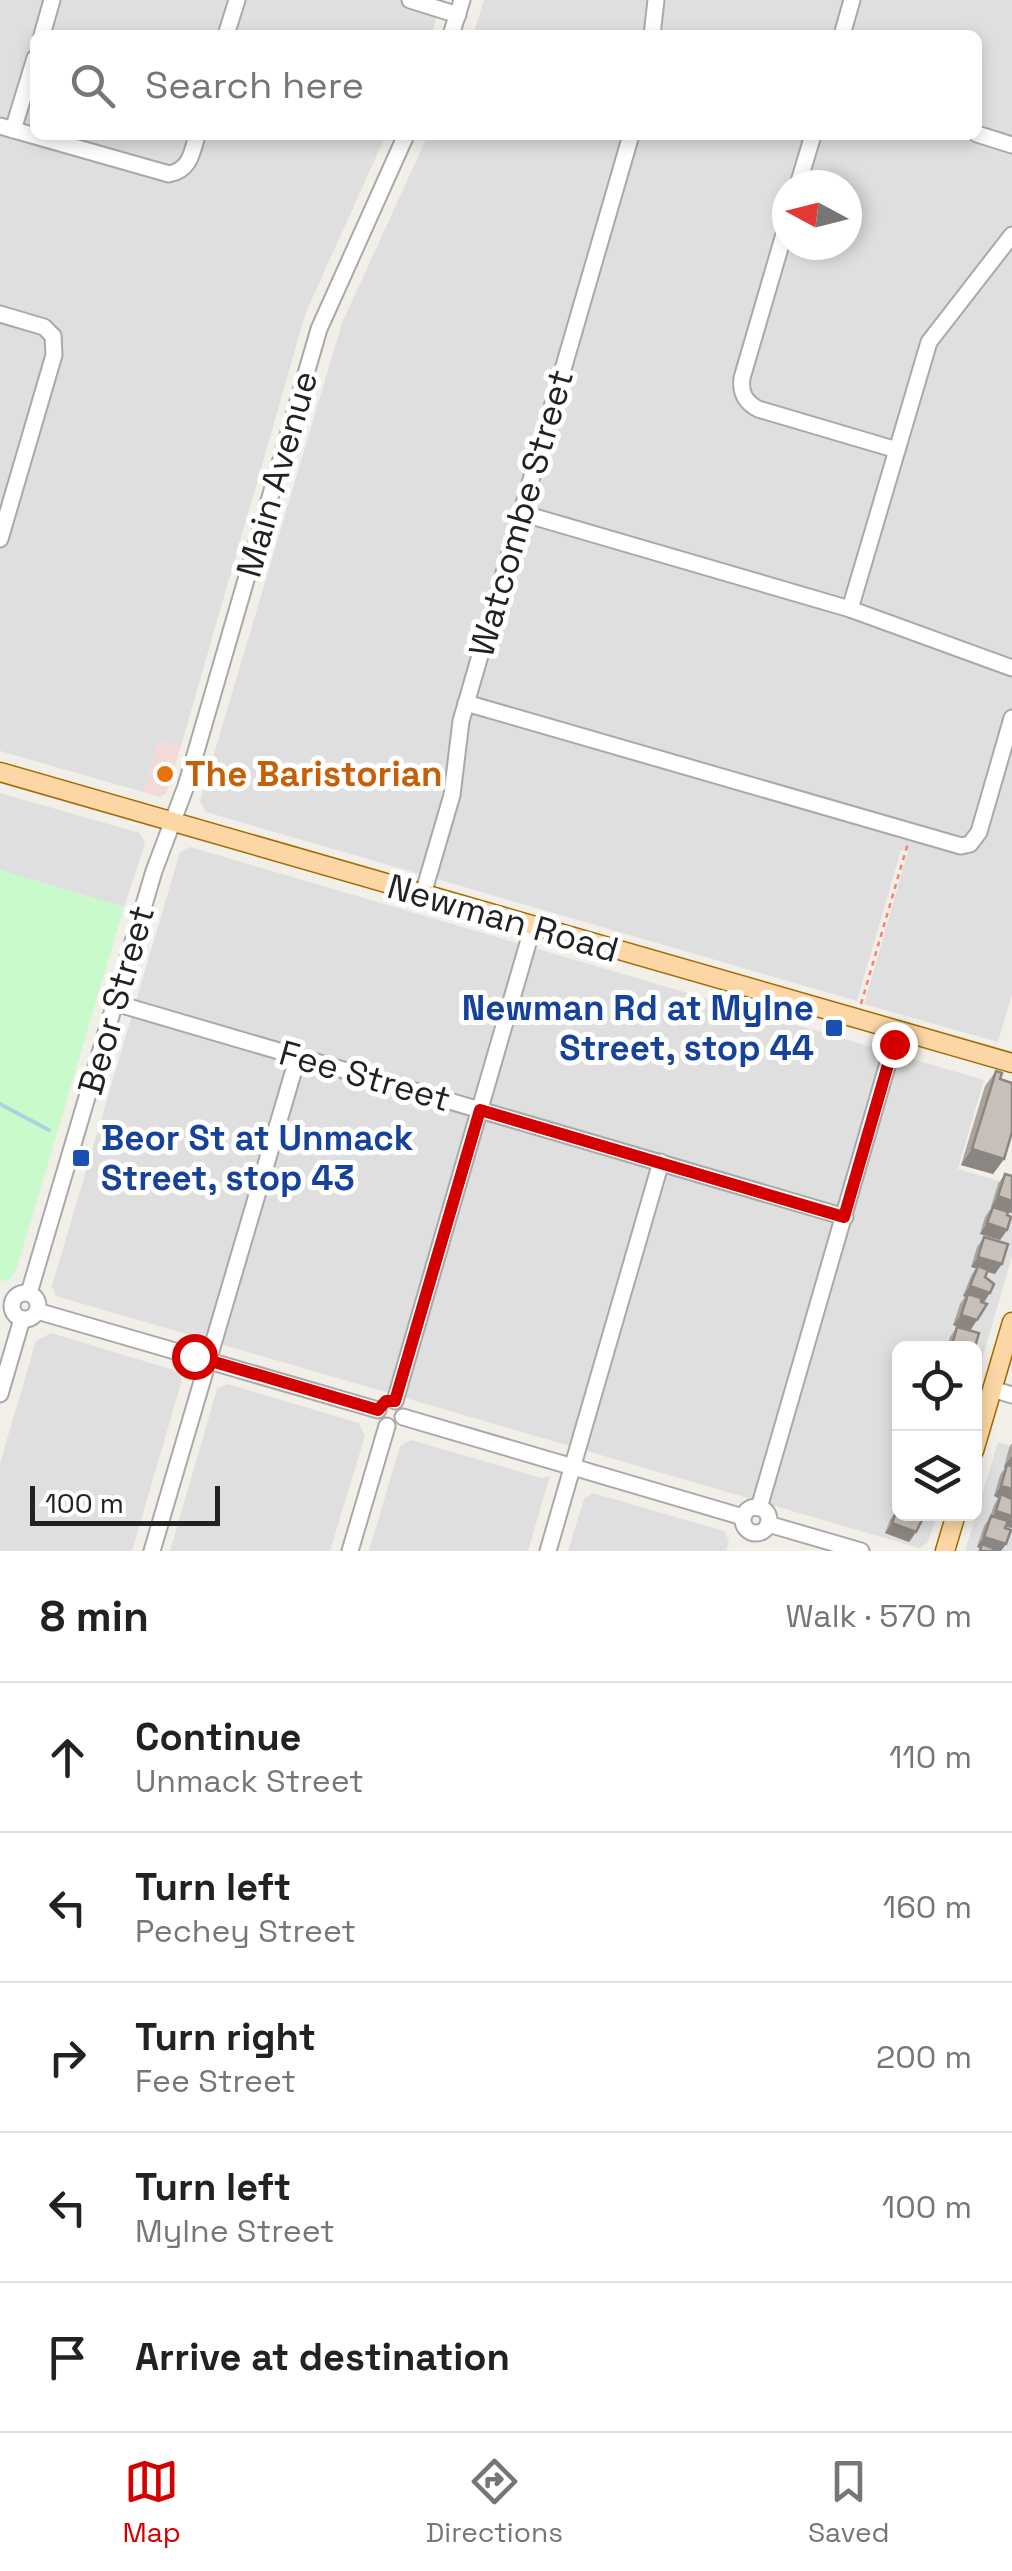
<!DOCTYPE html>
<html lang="en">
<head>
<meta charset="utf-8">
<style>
  :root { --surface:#fff; --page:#f6f6f6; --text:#222; --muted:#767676; --line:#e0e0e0; --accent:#d40000 }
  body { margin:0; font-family:"Space Grotesk",sans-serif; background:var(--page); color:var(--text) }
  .controls { position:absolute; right:30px; bottom:30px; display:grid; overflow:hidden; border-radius:15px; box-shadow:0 5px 15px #0003 }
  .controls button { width:90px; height:90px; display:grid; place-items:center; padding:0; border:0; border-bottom:2px solid var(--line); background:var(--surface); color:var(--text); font:50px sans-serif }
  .compass { position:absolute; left:772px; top:170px; width:90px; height:90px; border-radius:50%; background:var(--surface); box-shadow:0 5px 15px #0003; rotate:277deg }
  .scale { position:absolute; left:30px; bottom:25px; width:190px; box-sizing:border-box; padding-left:10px; border:5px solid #222; border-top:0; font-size:28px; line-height:35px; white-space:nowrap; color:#222; -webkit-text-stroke:8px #fff; paint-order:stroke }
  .stop { position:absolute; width:30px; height:30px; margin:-22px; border:8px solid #d40000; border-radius:50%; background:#fff }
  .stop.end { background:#d40000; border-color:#fff; box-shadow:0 2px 10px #0008 }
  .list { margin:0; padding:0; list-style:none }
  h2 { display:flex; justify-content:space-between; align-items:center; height:130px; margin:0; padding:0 40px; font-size:42px }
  h2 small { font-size:32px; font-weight:400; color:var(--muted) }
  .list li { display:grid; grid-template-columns:65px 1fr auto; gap:30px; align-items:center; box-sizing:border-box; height:150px; padding:0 40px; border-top:2px solid var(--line) }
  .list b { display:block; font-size:38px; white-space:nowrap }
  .list p { margin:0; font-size:32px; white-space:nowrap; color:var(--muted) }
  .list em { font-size:32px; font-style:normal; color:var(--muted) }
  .icon { flex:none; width:55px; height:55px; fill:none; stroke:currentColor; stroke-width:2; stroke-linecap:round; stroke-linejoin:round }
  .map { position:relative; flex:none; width:1012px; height:1551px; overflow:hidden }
  .search { position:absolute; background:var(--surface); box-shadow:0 5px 15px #0003; left:30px; right:30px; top:30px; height:110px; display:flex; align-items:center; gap:25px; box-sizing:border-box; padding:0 35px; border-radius:15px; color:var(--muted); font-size:38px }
  .sheet { height:880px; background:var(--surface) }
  nav { display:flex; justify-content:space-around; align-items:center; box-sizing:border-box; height:140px; border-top:2px solid var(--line); background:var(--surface); font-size:28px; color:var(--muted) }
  nav a { display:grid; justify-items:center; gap:5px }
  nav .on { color:var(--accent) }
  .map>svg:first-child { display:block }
  .residential { fill:#e0dfdf; fill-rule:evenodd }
  .commercial { fill:#f2dad9 }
  .park { fill:#c8facc }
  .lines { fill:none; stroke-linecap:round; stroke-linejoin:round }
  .stream { stroke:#aad3df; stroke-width:4 }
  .minor-casing { stroke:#a9a9a9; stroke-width:19 }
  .major-casing { stroke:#a06b00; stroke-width:21 }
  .path { stroke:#fa8072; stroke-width:2.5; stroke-dasharray:5 5; stroke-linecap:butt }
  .minor { stroke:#fff; stroke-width:15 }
  .major { stroke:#fcd6a4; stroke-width:18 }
  .wall { fill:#aba49e }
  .shaded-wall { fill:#8b8681 }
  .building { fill:#c7bfb8; stroke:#8b8681; stroke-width:2.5 }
  .route { stroke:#d40000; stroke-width:12 }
  .food-dot { fill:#e8710a; stroke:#fff; stroke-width:4 }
  .transit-dot { fill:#1a4fb4; stroke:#fff; stroke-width:4 }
  .labels { text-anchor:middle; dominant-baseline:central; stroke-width:10; stroke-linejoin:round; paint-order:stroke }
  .street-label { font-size:35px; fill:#222; stroke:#fff }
  .food-label { font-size:35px; font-weight:bold; fill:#c56008; stroke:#fff; text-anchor:start }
  .transit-label { font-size:35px; font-weight:bold; fill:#164399; stroke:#fff; text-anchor:end }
</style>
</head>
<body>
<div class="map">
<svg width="1012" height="1551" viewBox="0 0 1012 1551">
  <rect width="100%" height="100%" fill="#f2efe9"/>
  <g class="residential">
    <polygon points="0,0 440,0 432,35 35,35 35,135 386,135 306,312 181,746 158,742 143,792 0,751"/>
    <path d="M 484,0 L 1012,0 L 1012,994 L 998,1042 L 864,1004 L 908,851 L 901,850 L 857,1001 L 206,812 L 200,801 L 342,323 L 428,135 L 977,135 L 977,35 L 473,35 ZM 787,185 L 847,185 L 847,245 L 787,245 Z"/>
    <polygon points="0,793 140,833 145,843 124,907 0,870"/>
    <polygon points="190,847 984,1080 958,1169 1012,1185 1012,1256 975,1384 974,1349 900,1349 900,1514 937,1514 928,1542 919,1548 56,1296 52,1286 180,852"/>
    <polygon points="51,1333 177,1371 182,1380 132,1551 0,1551 0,1463 36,1341"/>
    <polygon points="227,1384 359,1423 365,1436 330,1551 170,1551 217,1389"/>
    <polygon points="411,1440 542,1478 550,1476 528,1551 369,1551 400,1446"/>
    <polygon points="998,1442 1012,1446 1012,1551 965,1551"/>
    <polygon points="593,1493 724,1531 729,1541 726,1551 568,1551 584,1499"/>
  </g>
  <polygon class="commercial" points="158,742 181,746 166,794 159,797 143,792"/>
  <polygon class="park" points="0,870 124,907 16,1271 9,1280 0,1281"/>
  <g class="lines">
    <polyline class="stream" points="0,1104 49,1130"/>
    <defs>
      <g id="minor">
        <polyline points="410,0 458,15"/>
        <polyline points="42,35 52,0"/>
        <polyline points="226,35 237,0"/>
        <polyline points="451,35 462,0"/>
        <polyline points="652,35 656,0"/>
        <polyline points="842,35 852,0"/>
        <path d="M 0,126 L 169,174 C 190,170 192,153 197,135"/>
        <polyline points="13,130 35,58"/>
        <polyline points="977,134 1012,145"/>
        <polyline points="798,185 813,135"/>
        <path d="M 787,224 L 742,378 C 740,393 745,402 758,409 L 897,450"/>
        <polyline points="0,314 44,327 53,336"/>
        <polyline points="521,513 850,609 1012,668"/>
        <polyline points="0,539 54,355 53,336"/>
        <polyline points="850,609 929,342 1012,235"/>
        <polyline points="466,703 961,846 970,844 979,832 1012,718"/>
        <polyline points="423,894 452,795 461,721 631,135"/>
        <polyline points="115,1003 845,1217"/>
        <circle cx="25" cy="1306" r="13"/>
        <polyline points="29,1293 154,871 186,786 319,329 406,135"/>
        <polyline points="37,1311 378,1410"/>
        <polyline points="992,1389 1012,1395"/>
        <polyline points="0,1394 22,1319"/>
        <polyline points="395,1401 533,926"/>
        <polyline points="403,1417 743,1517"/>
        <circle cx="756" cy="1520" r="13"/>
        <polyline points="759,1508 897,1032"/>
        <polyline points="768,1524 861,1551"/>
        <polyline points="152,1551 298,1056"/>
        <polyline points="350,1551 387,1426"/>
        <polyline points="548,1551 661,1162"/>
      </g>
      <g id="major">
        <polyline points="0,772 1012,1063"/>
        <polyline points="974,1451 1012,1322"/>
        <polyline points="945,1551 956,1514"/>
      </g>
    </defs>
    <use href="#minor" class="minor-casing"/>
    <use href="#major" class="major-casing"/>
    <polyline class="path" points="861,1004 908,843"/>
    <use href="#minor" class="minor"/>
    <use href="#major" class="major"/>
  </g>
  <g class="wall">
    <polygon points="996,1071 1000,1079 1004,1159 993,1174 961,1165 985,1086"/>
    <polygon points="1005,1174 1012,1176 1012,1213 1008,1212 1007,1230 1000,1240 980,1234 985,1217 992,1207 991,1207 998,1184"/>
    <polygon points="984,1237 995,1274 987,1272 985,1277 984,1303 970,1331 953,1325 960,1304 965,1297 963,1296 971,1276 976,1268 971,1267 977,1247"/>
    <polygon points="957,1327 974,1348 947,1348 950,1337"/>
    <polygon points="1012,1443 1012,1528 1006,1527 1006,1544 1001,1551 978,1551 980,1548 977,1547 984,1526 990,1517 994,1505 998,1498 994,1496 1000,1475 1005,1468 1004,1467 1009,1448"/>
    <polygon points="897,1509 916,1532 909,1542 885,1533 890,1520"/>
  </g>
  <g class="shaded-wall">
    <polygon points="972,1149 1004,1159 993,1174 961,1165"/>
    <polygon points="998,1196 1012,1201 1012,1213 991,1207"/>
    <polygon points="987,1223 1007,1230 1000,1240 980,1234"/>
    <polygon points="978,1257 1002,1264 995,1274 971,1267"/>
    <polygon points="970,1286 990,1293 983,1304 968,1294 965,1297 963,1296"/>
    <polygon points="961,1315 977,1320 970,1331 953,1325"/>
    <polygon points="1011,1457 1012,1457 1012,1470 1007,1465 1005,1468 1004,1467"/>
    <polygon points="1001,1486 1012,1489 1012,1502 1001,1494 998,1498 994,1496"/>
    <polygon points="996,1511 1012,1516 1012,1528 989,1522"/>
    <polygon points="892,1523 916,1532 909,1542 885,1533"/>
    <polygon points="984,1537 1006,1544 1001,1551 988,1551 982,1544 980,1548 977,1547"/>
  </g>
  <g class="building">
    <polygon points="996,1071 1002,1073 1000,1079 1012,1083 1012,1132 1004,1159 972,1149"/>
    <polygon points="1005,1174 1012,1176 1012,1201 998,1196"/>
    <polygon points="993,1207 1008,1212 1007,1215 1011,1217 1007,1230 987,1223"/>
    <polygon points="984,1237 1008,1244 1002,1264 978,1257"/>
    <polygon points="978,1266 988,1270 985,1277 994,1284 990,1293 970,1286"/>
    <polygon points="968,1294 981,1298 981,1302 987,1304 977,1320 961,1315"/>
    <polygon points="957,1327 979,1333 974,1350 974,1348 966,1348 952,1345"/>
    <polygon points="1007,1465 1012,1466 1012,1489 1001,1486"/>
    <polygon points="1001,1494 1012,1499 1012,1516 996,1511"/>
    <polygon points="897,1509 900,1510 900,1514 925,1514 916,1532 892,1523"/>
    <polygon points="991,1516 1008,1521 1005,1528 1011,1530 1006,1544 984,1537"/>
    <polygon points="982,1544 998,1550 998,1551 980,1551"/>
  </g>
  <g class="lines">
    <polyline class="route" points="194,1356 378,1410 386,1401 395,1401 480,1110 844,1217 894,1044"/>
  </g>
  <circle class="food-dot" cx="165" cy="774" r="10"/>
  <g class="transit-dot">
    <rect x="824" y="1018" width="20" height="20" rx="5"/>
    <rect x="71" y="1148" width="20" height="20" rx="5"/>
  </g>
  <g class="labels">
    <g class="street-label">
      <text transform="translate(277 474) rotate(-74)">Main Avenue</text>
      <text transform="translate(521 513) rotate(-74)">Watcombe Street</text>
      <text transform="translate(503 918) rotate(16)">Newman Road</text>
      <text transform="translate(116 1000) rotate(-74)">Beor Street</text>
      <text transform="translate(365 1076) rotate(16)">Fee Street</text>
    </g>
    <g class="food-label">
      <text x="185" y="774">The Baristorian</text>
    </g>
    <g class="transit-label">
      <text x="814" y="1008">Newman Rd at Mylne<tspan x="814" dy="40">Street, stop 44</tspan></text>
      <text x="101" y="1138" text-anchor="start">Beor St at Unmack<tspan x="101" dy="40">Street, stop 43</tspan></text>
    </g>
  </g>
</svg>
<div class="controls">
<button><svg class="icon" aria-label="locate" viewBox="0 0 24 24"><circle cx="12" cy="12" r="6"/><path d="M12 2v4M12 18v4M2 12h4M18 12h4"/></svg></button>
<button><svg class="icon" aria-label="layers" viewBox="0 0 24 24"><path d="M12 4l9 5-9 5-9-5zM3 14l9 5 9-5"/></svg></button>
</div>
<svg class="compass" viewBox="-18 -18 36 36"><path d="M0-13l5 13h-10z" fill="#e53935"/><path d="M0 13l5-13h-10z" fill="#767676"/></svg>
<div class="scale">100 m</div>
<div class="stop" style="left:194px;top:1356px"></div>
<div class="stop end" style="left:894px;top:1044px"></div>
<div class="search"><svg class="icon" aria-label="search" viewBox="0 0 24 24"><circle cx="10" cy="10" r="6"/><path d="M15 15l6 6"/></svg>Search here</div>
</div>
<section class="sheet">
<h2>8 min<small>Walk · 570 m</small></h2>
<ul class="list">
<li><svg class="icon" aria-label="ahead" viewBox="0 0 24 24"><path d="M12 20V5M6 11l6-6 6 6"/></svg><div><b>Continue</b><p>Unmack Street</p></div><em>110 m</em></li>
<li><svg class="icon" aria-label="left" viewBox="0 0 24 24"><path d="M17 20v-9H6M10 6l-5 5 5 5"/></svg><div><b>Turn left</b><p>Pechey Street</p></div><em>160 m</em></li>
<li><svg class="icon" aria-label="right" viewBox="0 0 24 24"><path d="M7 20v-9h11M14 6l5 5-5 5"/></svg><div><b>Turn right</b><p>Fee Street</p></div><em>200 m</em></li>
<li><svg class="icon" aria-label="left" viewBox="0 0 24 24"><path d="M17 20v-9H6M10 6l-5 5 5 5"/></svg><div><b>Turn left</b><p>Mylne Street</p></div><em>100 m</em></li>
<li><svg class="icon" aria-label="arrive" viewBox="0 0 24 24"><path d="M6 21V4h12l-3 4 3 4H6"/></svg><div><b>Arrive at destination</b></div></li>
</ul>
</section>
<nav>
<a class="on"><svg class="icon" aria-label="map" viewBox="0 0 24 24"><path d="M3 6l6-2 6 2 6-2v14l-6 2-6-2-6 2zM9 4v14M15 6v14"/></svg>Map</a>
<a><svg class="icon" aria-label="directions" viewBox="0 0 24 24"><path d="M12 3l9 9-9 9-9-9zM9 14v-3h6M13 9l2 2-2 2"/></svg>Directions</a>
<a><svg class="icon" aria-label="saved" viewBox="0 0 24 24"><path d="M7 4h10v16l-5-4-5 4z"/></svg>Saved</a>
</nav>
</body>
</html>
